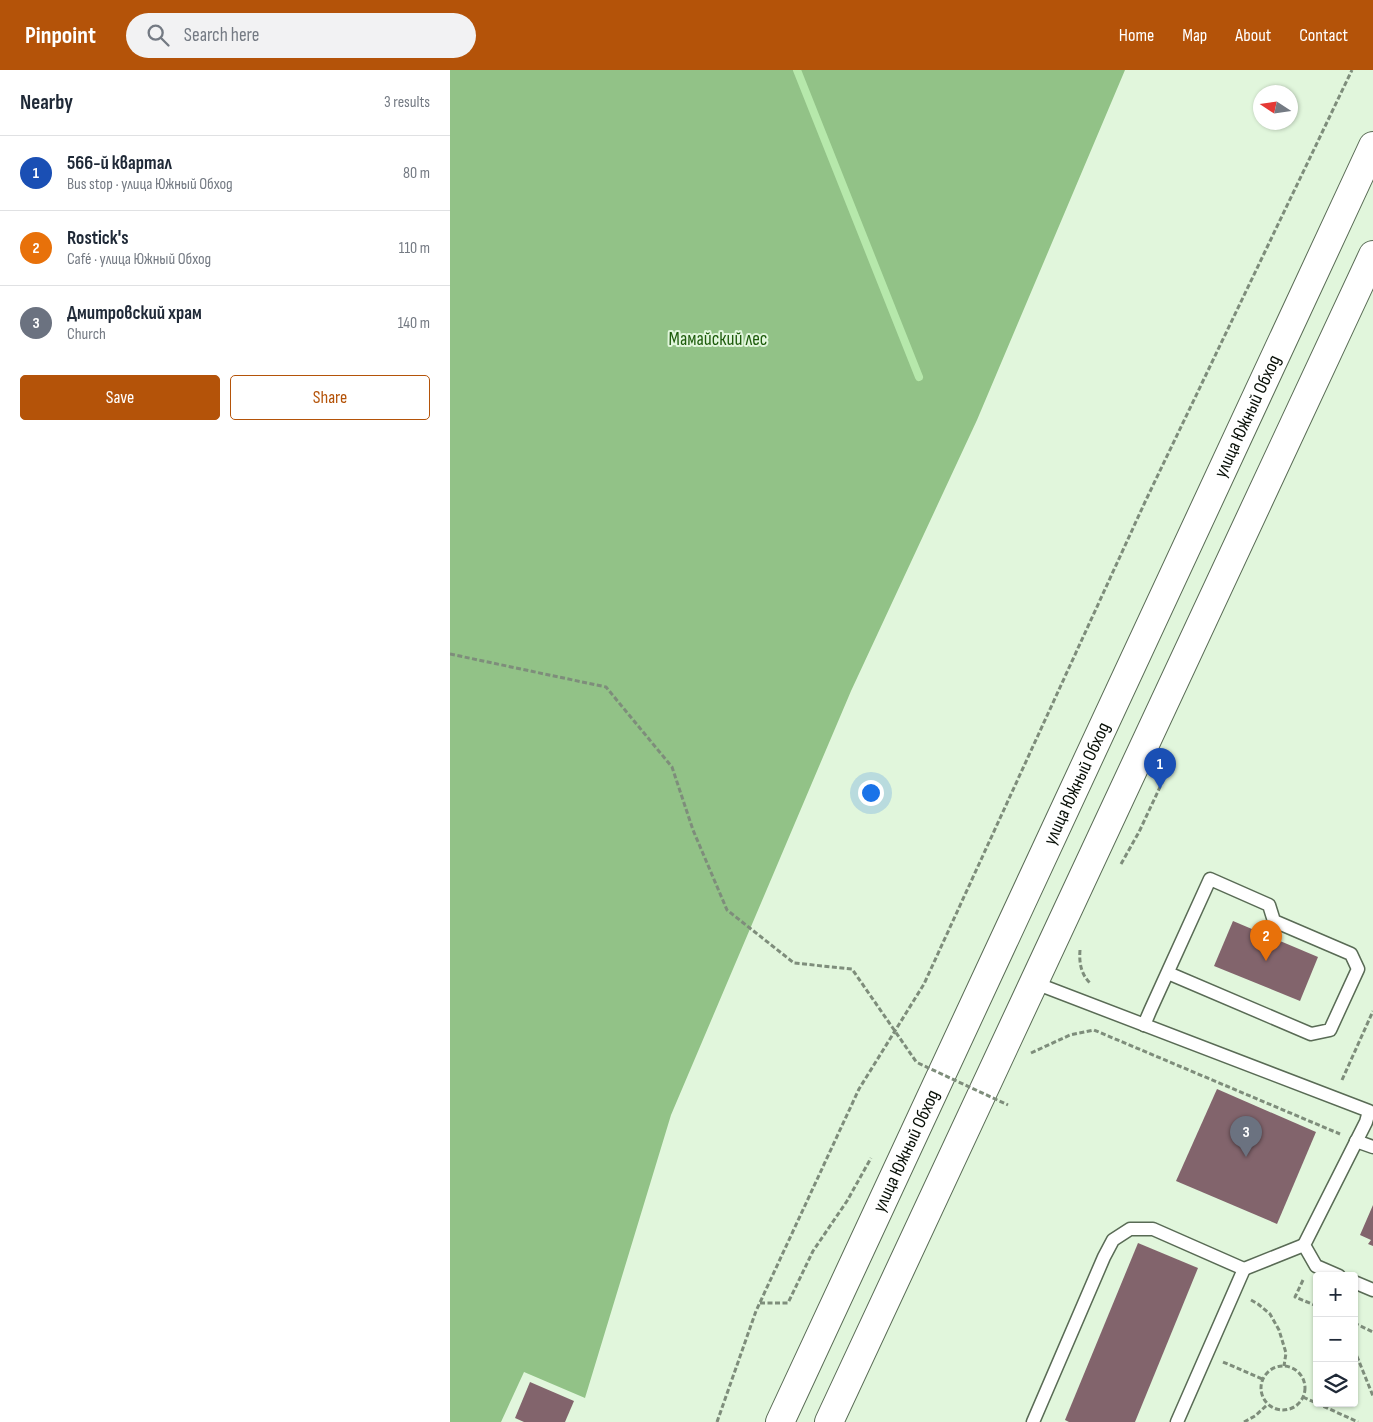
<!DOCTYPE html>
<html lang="en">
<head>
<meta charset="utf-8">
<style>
  :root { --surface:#fff; --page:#f2f2f3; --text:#1f2937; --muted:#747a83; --line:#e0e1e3; --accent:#b45309 }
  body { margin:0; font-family:"Sofia Sans Condensed",sans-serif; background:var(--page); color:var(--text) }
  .controls { position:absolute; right:15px; bottom:15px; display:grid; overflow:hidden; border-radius:5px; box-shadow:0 1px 4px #0004 }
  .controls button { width:45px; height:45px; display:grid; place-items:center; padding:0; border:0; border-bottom:1px solid var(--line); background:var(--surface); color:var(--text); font:25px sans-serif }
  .compass { position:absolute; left:803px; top:15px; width:45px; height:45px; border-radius:50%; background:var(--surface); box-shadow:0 1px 4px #0004; rotate:282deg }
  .you { position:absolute; left:420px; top:722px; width:18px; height:18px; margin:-12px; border:4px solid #fff; border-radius:50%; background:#1a73e8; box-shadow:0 0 0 8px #1a73e833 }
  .badge { display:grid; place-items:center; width:32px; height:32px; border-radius:50%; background:var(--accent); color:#fff; font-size:16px; font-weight:700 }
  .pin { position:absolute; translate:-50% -41px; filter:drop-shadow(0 1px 2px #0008) }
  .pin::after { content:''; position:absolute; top:26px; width:18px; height:15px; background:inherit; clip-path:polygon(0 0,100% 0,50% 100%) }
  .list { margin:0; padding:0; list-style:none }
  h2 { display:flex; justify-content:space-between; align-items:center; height:65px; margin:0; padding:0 20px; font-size:21px }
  h2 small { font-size:16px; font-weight:400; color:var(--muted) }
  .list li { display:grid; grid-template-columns:32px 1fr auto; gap:15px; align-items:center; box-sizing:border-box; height:75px; padding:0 20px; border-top:1px solid var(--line) }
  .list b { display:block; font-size:19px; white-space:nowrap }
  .list p { margin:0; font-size:16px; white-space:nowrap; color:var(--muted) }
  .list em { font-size:16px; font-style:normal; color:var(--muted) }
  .actions { display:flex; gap:10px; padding:15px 20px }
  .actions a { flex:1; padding:11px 0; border:1px solid var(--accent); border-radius:5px; text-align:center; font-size:18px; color:var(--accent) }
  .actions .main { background:var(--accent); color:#fff }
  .icon { flex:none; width:28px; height:28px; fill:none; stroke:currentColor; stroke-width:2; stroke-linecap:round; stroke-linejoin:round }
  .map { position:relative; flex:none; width:923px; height:1352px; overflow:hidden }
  header { display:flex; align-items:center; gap:30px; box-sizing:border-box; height:70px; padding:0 25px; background:var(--accent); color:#fff }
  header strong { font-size:24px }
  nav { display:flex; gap:28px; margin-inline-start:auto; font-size:18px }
  .search { width:350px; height:45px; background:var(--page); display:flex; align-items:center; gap:12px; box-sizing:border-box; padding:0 18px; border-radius:28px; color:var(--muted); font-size:19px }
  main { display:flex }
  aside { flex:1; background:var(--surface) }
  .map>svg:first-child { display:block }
  .forest { fill:#92c287 }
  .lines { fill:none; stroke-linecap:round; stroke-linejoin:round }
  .stream { stroke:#b6e8ab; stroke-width:8 }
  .building { fill:#82646c }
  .service-casing { stroke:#596b55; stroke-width:15 }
  .primary-casing { stroke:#596b55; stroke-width:30 }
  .path { stroke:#7e8d7b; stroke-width:3; stroke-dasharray:5 2.5; stroke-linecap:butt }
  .service { stroke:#fff; stroke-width:12 }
  .primary { stroke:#fff; stroke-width:28 }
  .path-bridge { stroke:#7e8d7b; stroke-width:3; stroke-dasharray:5 2.5; stroke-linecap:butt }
  .labels { text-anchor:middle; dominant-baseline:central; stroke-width:4; stroke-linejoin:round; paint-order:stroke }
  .park-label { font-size:19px; fill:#1e5c0c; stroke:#e1f6dc }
  .street-label { font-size:19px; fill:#080f07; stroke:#e1f6dc }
</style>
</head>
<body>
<header>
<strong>Pinpoint</strong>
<div class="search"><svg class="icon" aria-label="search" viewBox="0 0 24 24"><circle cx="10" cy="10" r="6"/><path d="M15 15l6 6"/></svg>Search here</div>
<nav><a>Home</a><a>Map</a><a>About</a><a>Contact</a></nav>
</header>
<main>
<aside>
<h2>Nearby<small>3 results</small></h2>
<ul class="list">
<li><span class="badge" style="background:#1a4fb4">1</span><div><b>566-й квартал</b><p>Bus stop · улица Южный Обход</p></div><em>80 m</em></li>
<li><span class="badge" style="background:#e8710a">2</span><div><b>Rostick's</b><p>Café · улица Южный Обход</p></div><em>110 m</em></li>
<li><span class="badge" style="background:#6b7280">3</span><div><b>Дмитровский храм</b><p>Church</p></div><em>140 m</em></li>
</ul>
<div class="actions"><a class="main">Save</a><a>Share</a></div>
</aside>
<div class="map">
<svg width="923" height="1352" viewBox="0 0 923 1352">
  <rect width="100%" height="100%" fill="#e1f6dc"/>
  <polygon class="forest" points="0,0 675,0 527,350 401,621 221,1045 135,1328 74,1302 51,1352 0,1352"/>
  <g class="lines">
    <polyline class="stream" points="347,0 469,307"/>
  </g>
  <g class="building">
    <polygon points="783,851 868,887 850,931 764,896"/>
    <polygon points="767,1019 866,1062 827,1154 726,1111"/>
    <polygon points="923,1135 923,1176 918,1174 921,1170 910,1165"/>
    <polygon points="688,1173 748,1198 685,1352 619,1352 615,1350"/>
    <polygon points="80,1312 124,1331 115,1352 74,1352 65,1348"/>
  </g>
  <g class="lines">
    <defs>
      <g id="service">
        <polyline points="585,913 919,1041 916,1052 854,1175 866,1196 889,1206"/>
        <polyline points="694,955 700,941 760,809 819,835 824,851 901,884 908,899 880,960 861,964 718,903"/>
        <polyline points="906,1071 923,1077"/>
        <polyline points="904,1212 923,1220"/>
        <polyline points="583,1352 654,1187 663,1170 680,1159 703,1159 794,1199 854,1175"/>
        <polyline points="727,1352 794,1199"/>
      </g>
      <g id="primary">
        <path id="s1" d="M 330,1352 L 923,76"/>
        <polyline points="379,1352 923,185"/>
      </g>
    </defs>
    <use href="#service" class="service-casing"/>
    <use href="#primary" class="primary-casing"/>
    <g class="path">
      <polyline points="0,584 156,617 222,697 243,760 277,840 344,893 402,899 467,993"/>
      <polyline points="671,794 689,762 724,687"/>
      <path d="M 630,880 C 629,893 631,904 640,913"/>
      <polyline points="581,983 620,965 644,960 890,1064"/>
      <polyline points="892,1010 923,941"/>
      <polyline points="853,1210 845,1227 867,1236"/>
      <polyline points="801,1230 808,1234 820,1244 829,1260 836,1283 834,1296"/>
      <polyline points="310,1233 338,1233 363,1181 397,1131 421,1088"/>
      <polyline points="904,1253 923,1262"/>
      <polyline points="904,1279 923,1326"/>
      <polyline points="773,1292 812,1309"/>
      <circle cx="833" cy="1318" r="22"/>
      <polyline points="853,1327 908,1352"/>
      <polyline points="267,1352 306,1241 409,1019 474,914 695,432 902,0"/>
      <polyline points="794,1352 805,1346 817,1335"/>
    </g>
    <use href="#service" class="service"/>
    <use href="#primary" class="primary"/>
    <polyline class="path-bridge" points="468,993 558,1035"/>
  </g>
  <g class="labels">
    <g class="park-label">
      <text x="268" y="269">Мамайский лес</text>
    </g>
    <g class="street-label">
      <text stroke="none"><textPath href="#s1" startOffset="1109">улица Южный Обход</textPath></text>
      <text stroke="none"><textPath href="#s1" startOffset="704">улица Южный Обход</textPath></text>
      <text stroke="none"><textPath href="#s1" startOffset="299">улица Южный Обход</textPath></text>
    </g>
  </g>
</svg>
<div class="controls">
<button>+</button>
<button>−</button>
<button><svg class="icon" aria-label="layers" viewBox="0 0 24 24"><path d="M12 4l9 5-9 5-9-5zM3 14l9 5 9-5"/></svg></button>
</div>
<svg class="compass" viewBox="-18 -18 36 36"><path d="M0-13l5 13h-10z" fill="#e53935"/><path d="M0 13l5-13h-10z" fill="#747a83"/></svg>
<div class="you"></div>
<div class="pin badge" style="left:710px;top:719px;background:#1a4fb4">1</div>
<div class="pin badge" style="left:816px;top:891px;background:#e8710a">2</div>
<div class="pin badge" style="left:796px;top:1087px;background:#6b7280">3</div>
</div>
</main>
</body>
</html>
